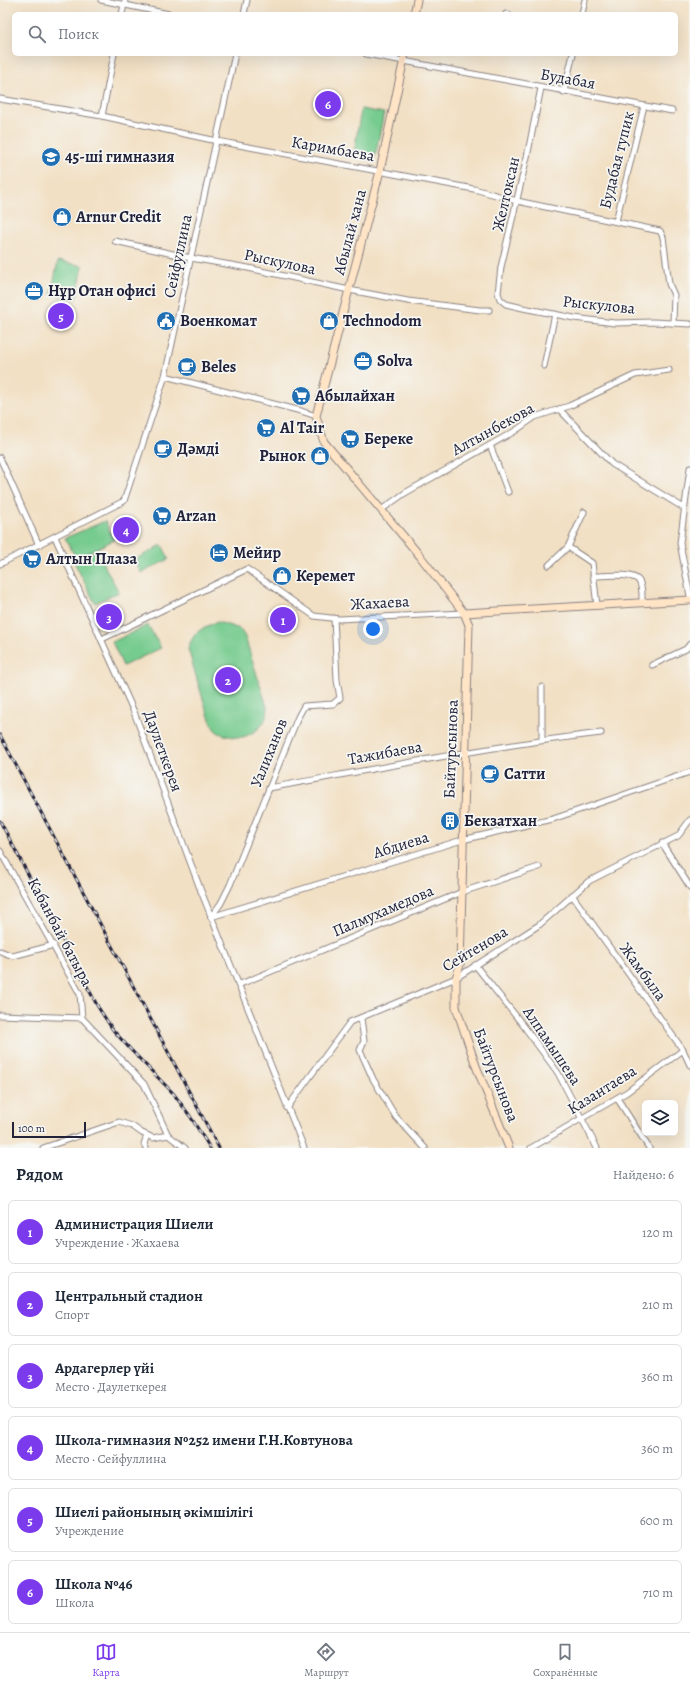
<!DOCTYPE html>
<html lang="ru">
<head>
<meta charset="utf-8">
<style>
  :root { --surface:#fff; --page:#f2f2f3; --text:#1f2937; --muted:#747a83; --line:#e0e1e3; --accent:#7c3aed }
  body { margin:0; font-family:Alegreya,serif; background:var(--page); color:var(--text) }
  .controls { position:absolute; right:12px; bottom:12px; display:grid; overflow:hidden; border-radius:6px; box-shadow:0 4px 16px #0002 }
  .controls button { width:36px; height:36px; display:grid; place-items:center; padding:0; border:0; border-bottom:1px solid var(--line); background:var(--surface); color:var(--text); font:20px sans-serif }
  .scale { position:absolute; left:12px; bottom:10px; width:74px; box-sizing:border-box; padding-left:4px; border:2px solid #22223b; border-top:0; font-size:11px; line-height:14px; white-space:nowrap; color:#22223b; -webkit-text-stroke:3px #f6f6f2; paint-order:stroke }
  .you { position:absolute; left:373px; top:629px; width:14px; height:14px; margin:-10px; border:3px solid #fff; border-radius:50%; background:#1a73e8; box-shadow:0 0 0 6px #1a73e833 }
  .badge { display:grid; place-items:center; width:26px; height:26px; border-radius:50%; background:var(--accent); color:#fff; font-size:13px; font-weight:700 }
  .pin { position:absolute; translate:-50% -50%; border:2px solid #fff; box-shadow:0 1px 4px #0006 }
  .list { margin:0; padding:0; list-style:none }
  h2 { display:flex; justify-content:space-between; align-items:center; height:52px; margin:0; padding:0 16px; font-size:17px }
  h2 small { font-size:13px; font-weight:400; color:var(--muted) }
  .list li { display:grid; grid-template-columns:26px 1fr auto; gap:12px; align-items:center; box-sizing:border-box; height:64px; margin:0 8px 8px; padding:0 8px; border:1px solid var(--line); border-radius:6px }
  .list b { display:block; font-size:15px; white-space:nowrap }
  .list p { margin:0; font-size:13px; white-space:nowrap; color:var(--muted) }
  .list em { font-size:13px; font-style:normal; color:var(--muted) }
  .icon { flex:none; width:22px; height:22px; fill:none; stroke:currentColor; stroke-width:2; stroke-linecap:round; stroke-linejoin:round }
  .map { position:relative; flex:none; width:690px; height:1148px; overflow:hidden }
  .search { position:absolute; background:var(--surface); box-shadow:0 4px 16px #0002; left:12px; right:12px; top:12px; height:44px; display:flex; align-items:center; gap:10px; box-sizing:border-box; padding:0 14px; border-radius:6px; color:var(--muted); font-size:15px }
  .sheet { height:484px; background:var(--surface) }
  nav { display:flex; justify-content:space-around; align-items:center; box-sizing:border-box; height:56px; border-top:1px solid var(--line); background:var(--surface); font-size:11px; color:var(--muted) }
  nav a { display:grid; justify-items:center; gap:2px }
  nav .on { color:var(--accent) }
  .map>svg:first-child { display:block }
  .green { fill:#76cb8e; stroke:#4c7664 }
  .lines { fill:none; stroke-linecap:round; stroke-linejoin:round }
  .street-casing { stroke:#8a8180; stroke-width:7 }
  .secondary-casing { stroke:#8a8180; stroke-width:9 }
  .street { stroke:#fff; stroke-width:5 }
  .secondary { stroke:#ffe4c6; stroke-width:7 }
  .rail-casing { stroke:#22223b; stroke-width:3 }
  .rail { stroke:#f6f6f2; stroke-width:1.5; stroke-dasharray:4.5; stroke-linecap:butt }
  .labels { text-anchor:middle; dominant-baseline:central; stroke-width:3.5; stroke-linejoin:round; paint-order:stroke }
  .street-label { font-size:16px; fill:#22223b; stroke:#f6f6f2 }
  .poi-label { font-size:16px; font-weight:bold; fill:#22223b; stroke:#f6f6f2; text-anchor:start }
</style>
</head>
<body>
<div class="map">
<svg width="690" height="1148" viewBox="0 0 690 1148">
  <rect width="100%" height="100%" fill="#f6f6f2"/>
  <filter id="ink" filterUnits="userSpaceOnUse"><feTurbulence type="fractalNoise" baseFrequency=".025" numOctaves="2"/><feDisplacementMap in="SourceGraphic" scale="8" xChannelSelector="R" yChannelSelector="G"/><feConvolveMatrix kernelMatrix="1 2 1 2 8 2 1 2 1" color-interpolation-filters="sRGB"/></filter>
  <filter id="wash" filterUnits="userSpaceOnUse"><feTurbulence type="fractalNoise" baseFrequency=".012" numOctaves="4" result="noise"/><feDisplacementMap in="SourceGraphic" scale="16" xChannelSelector="R" yChannelSelector="G"/><feGaussianBlur stdDeviation="0.9" result="paint"/><feColorMatrix in="noise" values="0 0 0 0 0 0 0 0 0 0 0 0 0 0 0 0 0 1.4 0 .05"/><feComposite in="paint" operator="in"/></filter>
  <g filter="url(#wash)">
    <rect width="100%" height="100%" fill="#f2e0c4"/>
    <g class="green">
      <polygon points="361,109 384,113 375,157 354,153"/>
      <polygon points="58,261 83,266 76,299 51,294"/>
      <polygon points="105,521 114,540 76,558 65,538"/>
      <polygon points="162,545 169,559 141,573 134,560"/>
      <polygon points="96,551 119,592 95,603 74,562"/>
      <path d="M 218,622 L 240,629 L 245,637 L 268,710 C 265,725 259,730 246,736 C 239,739 222,736 216,731 C 208,722 193,664 188,649 C 193,632 201,628 218,622 Z"/>
      <polygon points="148,625 161,648 123,666 112,642"/>
    </g>
  </g>
  <g filter="url(#ink)">
    <g class="lines">
      <defs>
        <g id="street">
          <polyline points="101,0 169,14"/>
          <polyline points="122,14 125,0"/>
          <polyline points="244,14 247,0"/>
          <polyline points="506,14 508,14"/>
          <polyline points="582,14 585,0"/>
          <polyline points="366,54 672,111"/>
          <polyline points="541,88 527,157 501,267 498,293 500,299 506,304 523,308 574,318 615,323 653,322 690,324"/>
          <polyline points="564,92 573,54"/>
          <polyline points="0,99 102,116 217,141 474,189 517,201 660,231 663,237 669,284 674,295 673,323"/>
          <polyline points="102,116 114,54"/>
          <polyline points="616,221 644,106"/>
          <polyline points="115,241 191,258 248,268 349,290 408,301 480,310 489,310"/>
          <polyline points="544,366 555,314"/>
          <polyline points="165,376 301,411 316,416"/>
          <polyline points="559,409 612,464 684,508"/>
          <polyline points="490,445 508,492"/>
          <polyline points="0,458 39,545"/>
          <polyline points="690,468 680,543 690,596"/>
          <polyline points="381,510 405,493 515,431 535,417 569,406 635,375 669,370"/>
          <polyline points="55,537 134,712 201,891 304,1148"/>
          <polyline points="568,547 584,512"/>
          <polyline points="0,564 124,501 165,376 235,54"/>
          <polyline points="549,565 568,547 592,563 597,606"/>
          <path d="M 593,576 C 604,576 633,572 639,581 C 643,588 642,596 642,603"/>
          <polyline points="102,639 247,569 314,616 339,619 464,613"/>
          <polyline points="652,665 686,649 690,644"/>
          <polyline points="542,740 542,687"/>
          <path d="M 269,788 C 380,768 490,746 601,733"/>
          <polyline points="662,843 690,887"/>
          <polyline points="0,851 80,994 82,1018 144,1084 168,1135 185,1148"/>
          <polyline points="572,895 683,1050 690,1065"/>
          <polyline points="211,917 462,840 553,819 690,772"/>
          <polyline points="211,917 221,903 230,885 298,717 304,706 333,704 340,698 337,680 334,618"/>
          <polyline points="0,951 13,956 54,945"/>
          <polyline points="475,965 523,1025 558,1073 597,1148"/>
          <polyline points="238,985 462,892 539,867"/>
          <polyline points="0,1015 82,1018"/>
          <polyline points="361,1018 364,1041 360,1050 373,1079 396,1117 425,1148"/>
          <polyline points="617,1098 649,1148"/>
          <polyline points="287,1108 350,1022 456,978 539,925 589,881 678,836 690,820"/>
          <polyline points="43,1148 119,1122 132,1126 142,1133 153,1138 168,1135"/>
          <polyline points="146,1148 144,1144 147,1135"/>
          <polyline points="531,1148 627,1092 683,1050"/>
        </g>
        <g id="secondary">
          <polyline points="414,14 417,0"/>
          <polyline points="405,54 380,171 316,416 324,442 420,556 464,613 469,625 460,965 456,978 456,1007 476,1066 509,1148"/>
          <polyline points="464,613 690,600"/>
        </g>
      </defs>
      <use href="#street" class="street-casing"/>
      <use href="#secondary" class="secondary-casing"/>
      <use href="#street" class="street"/>
      <use href="#secondary" class="secondary"/>
      <defs>
        <g id="rail">
          <polyline points="0,735 219,1148"/>
          <polyline points="0,821 98,1007 113,1030 131,1050 173,1093 190,1116 210,1148"/>
        </g>
      </defs>
      <use href="#rail" class="rail-casing"/>
      <use href="#rail" class="rail"/>
    </g>
  </g>
  <defs>
    <symbol id="school-disc" viewBox="-11 -11 22 22"><circle r="9.5" fill="#1f6fb2" stroke="#f6f6f2"/><path d="M0-5L7-2L0 1L-7-2ZM-4 1L0 2.5L4 1V4Q0 6-4 4Z" fill="#fff"/></symbol>
    <symbol id="shop-disc" viewBox="-11 -11 22 22"><circle r="9.5" fill="#1f6fb2" stroke="#f6f6f2"/><path d="M-5-2.5h2.3a2.7 3.5 0 0 1 5.4 0H5L5.5 6h-11ZM-1.5-2.5h3a1.5 2.3 0 0 0-3 0Z" fill="#fff"/></symbol>
    <symbol id="office-disc" viewBox="-11 -11 22 22"><circle r="9.5" fill="#1f6fb2" stroke="#f6f6f2"/><path d="M-6-3h4V-5.5h4V-3h4V5H-6ZM-1-4.5V-3h2v-1.5ZM-6 0V1H6V0Z" fill="#fff"/></symbol>
    <symbol id="civic-disc" viewBox="-11 -11 22 22"><circle r="9.5" fill="#1f6fb2" stroke="#f6f6f2"/><path d="M-.6-6.5H3V-4.5H.6V-3L4-1V1h2V6H-6V1h2V-1L-.6-3ZM-1.2 2.5V6h2.4V2.5Z" fill="#fff"/></symbol>
    <symbol id="cafe-disc" viewBox="-11 -11 22 22"><circle r="9.5" fill="#1f6fb2" stroke="#f6f6f2"/><path d="M-5.5-4.5H6V0H3Q3 3.5 0 3.5H-2.5Q-5.5 3.5-5.5 0ZM3-3.2v2h1.7v-2ZM-6 4.5H4V6H-6Z" fill="#fff"/></symbol>
    <symbol id="supermarket-disc" viewBox="-11 -11 22 22"><circle r="9.5" fill="#1f6fb2" stroke="#f6f6f2"/><path d="M-6-5.5h2.5l.6 2H6L4.5 2H-2.5L-4.4-4H-6ZM-1.5 3.2a1.3 1.3 0 1 0 .1 0ZM3 3.2a1.3 1.3 0 1 0 .1 0Z" fill="#fff"/></symbol>
    <symbol id="hotel-disc" viewBox="-11 -11 22 22"><circle r="9.5" fill="#1f6fb2" stroke="#f6f6f2"/><path d="M-6-4.5h1.5V1H6V5H4.5V3h-9V5H-6ZM-4 0a1.8 1.8 0 1 1 3.6 0ZM.5 0V-2.5h3Q6-2.5 6 0Z" fill="#fff"/></symbol>
    <symbol id="building-disc" viewBox="-11 -11 22 22"><circle r="9.5" fill="#1f6fb2" stroke="#f6f6f2"/><path d="M-4-6H4V6H1V3H-1V6H-4ZM-2.5-4.3h1.7v1.8h-1.7ZM.8-4.3h1.7v1.8H.8ZM-2.5-1h1.7V.8h-1.7ZM.8-1h1.7V.8H.8Z" fill="#fff"/></symbol>
  </defs>
  <g fill-rule="evenodd">
    <use href="#school-disc" x="40" y="146" width="22" height="22"/>
    <use href="#shop-disc" x="51" y="206" width="22" height="22"/>
    <use href="#office-disc" x="23" y="280" width="22" height="22"/>
    <use href="#civic-disc" x="155" y="310" width="22" height="22"/>
    <use href="#shop-disc" x="318" y="310" width="22" height="22"/>
    <use href="#office-disc" x="352" y="350" width="22" height="22"/>
    <use href="#cafe-disc" x="176" y="356" width="22" height="22"/>
    <use href="#supermarket-disc" x="290" y="385" width="22" height="22"/>
    <use href="#supermarket-disc" x="255" y="417" width="22" height="22"/>
    <use href="#supermarket-disc" x="339" y="428" width="22" height="22"/>
    <use href="#cafe-disc" x="152" y="438" width="22" height="22"/>
    <use href="#shop-disc" x="309" y="445" width="22" height="22"/>
    <use href="#supermarket-disc" x="151" y="505" width="22" height="22"/>
    <use href="#hotel-disc" x="208" y="542" width="22" height="22"/>
    <use href="#supermarket-disc" x="21" y="548" width="22" height="22"/>
    <use href="#shop-disc" x="271" y="565" width="22" height="22"/>
    <use href="#cafe-disc" x="479" y="763" width="22" height="22"/>
    <use href="#building-disc" x="439" y="810" width="22" height="22"/>
  </g>
  <g class="labels">
    <g class="street-label">
      <text transform="translate(568 79) rotate(10)">Будабая</text>
      <text transform="translate(333 149) rotate(10)">Каримбаева</text>
      <text transform="translate(617 160) rotate(-76)">Будабая тупик</text>
      <text transform="translate(506 194) rotate(-77)">Желтоксан</text>
      <text transform="translate(350 232) rotate(-75)">Абылай хана</text>
      <text transform="translate(178 256) rotate(-78)">Сейфуллина</text>
      <text transform="translate(280 262) rotate(12)">Рыскулова</text>
      <text transform="translate(599 305) rotate(6)">Рыскулова</text>
      <text transform="translate(493 429) rotate(-29)">Алтынбекова</text>
      <text transform="translate(380 603) rotate(-3)">Жахаева</text>
      <text transform="translate(451 749) rotate(-88)">Байтурсынова</text>
      <text transform="translate(163 751) rotate(70)">Даулеткерея</text>
      <text transform="translate(269 753) rotate(-68)">Уалиханов</text>
      <text transform="translate(385 753) rotate(-10)">Тажибаева</text>
      <text transform="translate(401 845) rotate(-17)">Абдиева</text>
      <text transform="translate(383 911) rotate(-23)">Палмухамедова</text>
      <text transform="translate(60 932) rotate(62)">Кабанбай батыра</text>
      <text transform="translate(475 949) rotate(-31)">Сейтенова</text>
      <text transform="translate(643 972) rotate(54)">Жамбыла</text>
      <text transform="translate(552 1046) rotate(56)">Алпамышева</text>
      <text transform="translate(496 1075) rotate(69)">Байтурсынова</text>
      <text transform="translate(602 1090) rotate(-32)">Казантаева</text>
    </g>
    <g class="poi-label">
      <text x="65" y="157">45-ші гимназия</text>
      <text x="76" y="217">Arnur Credit</text>
      <text x="48" y="291">Нұр Отан офисі</text>
      <text x="180" y="321">Военкомат</text>
      <text x="343" y="321">Technodom</text>
      <text x="377" y="361">Solva</text>
      <text x="201" y="367">Beles</text>
      <text x="315" y="396">Абылайхан</text>
      <text x="280" y="428">Al Tair</text>
      <text x="364" y="439">Береке</text>
      <text x="177" y="449">Дәмді</text>
      <text x="306" y="456" text-anchor="end">Рынок</text>
      <text x="176" y="516">Arzan</text>
      <text x="233" y="553">Мейир</text>
      <text x="46" y="559">Алтын Плаза</text>
      <text x="296" y="576">Керемет</text>
      <text x="504" y="774">Сатти</text>
      <text x="464" y="821">Бекзатхан</text>
    </g>
  </g>
</svg>
<div class="controls">
<button><svg class="icon" aria-label="layers" viewBox="0 0 24 24"><path d="M12 4l9 5-9 5-9-5zM3 14l9 5 9-5"/></svg></button>
</div>
<div class="scale">100 m</div>
<div class="you"></div>
<div class="pin badge" style="left:283px;top:620px">1</div>
<div class="pin badge" style="left:228px;top:680px">2</div>
<div class="pin badge" style="left:109px;top:617px">3</div>
<div class="pin badge" style="left:126px;top:530px">4</div>
<div class="pin badge" style="left:61px;top:316px">5</div>
<div class="pin badge" style="left:328px;top:104px">6</div>
<div class="search"><svg class="icon" aria-label="search" viewBox="0 0 24 24"><circle cx="10" cy="10" r="6"/><path d="M15 15l6 6"/></svg>Поиск</div>
</div>
<section class="sheet">
<h2>Рядом<small>Найдено: 6</small></h2>
<ul class="list">
<li><span class="badge">1</span><div><b>Администрация Шиели</b><p>Учреждение · Жахаева</p></div><em>120 m</em></li>
<li><span class="badge">2</span><div><b>Центральный стадион</b><p>Спорт</p></div><em>210 m</em></li>
<li><span class="badge">3</span><div><b>Ардагерлер үйі</b><p>Место · Даулеткерея</p></div><em>360 m</em></li>
<li><span class="badge">4</span><div><b>Школа-гимназия №252 имени Г.Н.Ковтунова</b><p>Место · Сейфуллина</p></div><em>360 m</em></li>
<li><span class="badge">5</span><div><b>Шиелі районының әкімшілігі</b><p>Учреждение</p></div><em>600 m</em></li>
<li><span class="badge">6</span><div><b>Школа №46</b><p>Школа</p></div><em>710 m</em></li>
</ul>
</section>
<nav>
<a class="on"><svg class="icon" aria-label="map" viewBox="0 0 24 24"><path d="M3 6l6-2 6 2 6-2v14l-6 2-6-2-6 2zM9 4v14M15 6v14"/></svg>Карта</a>
<a><svg class="icon" aria-label="directions" viewBox="0 0 24 24"><path d="M12 3l9 9-9 9-9-9zM9 14v-3h6M13 9l2 2-2 2"/></svg>Маршрут</a>
<a><svg class="icon" aria-label="saved" viewBox="0 0 24 24"><path d="M7 4h10v16l-5-4-5 4z"/></svg>Сохранённые</a>
</nav>
</body>
</html>
